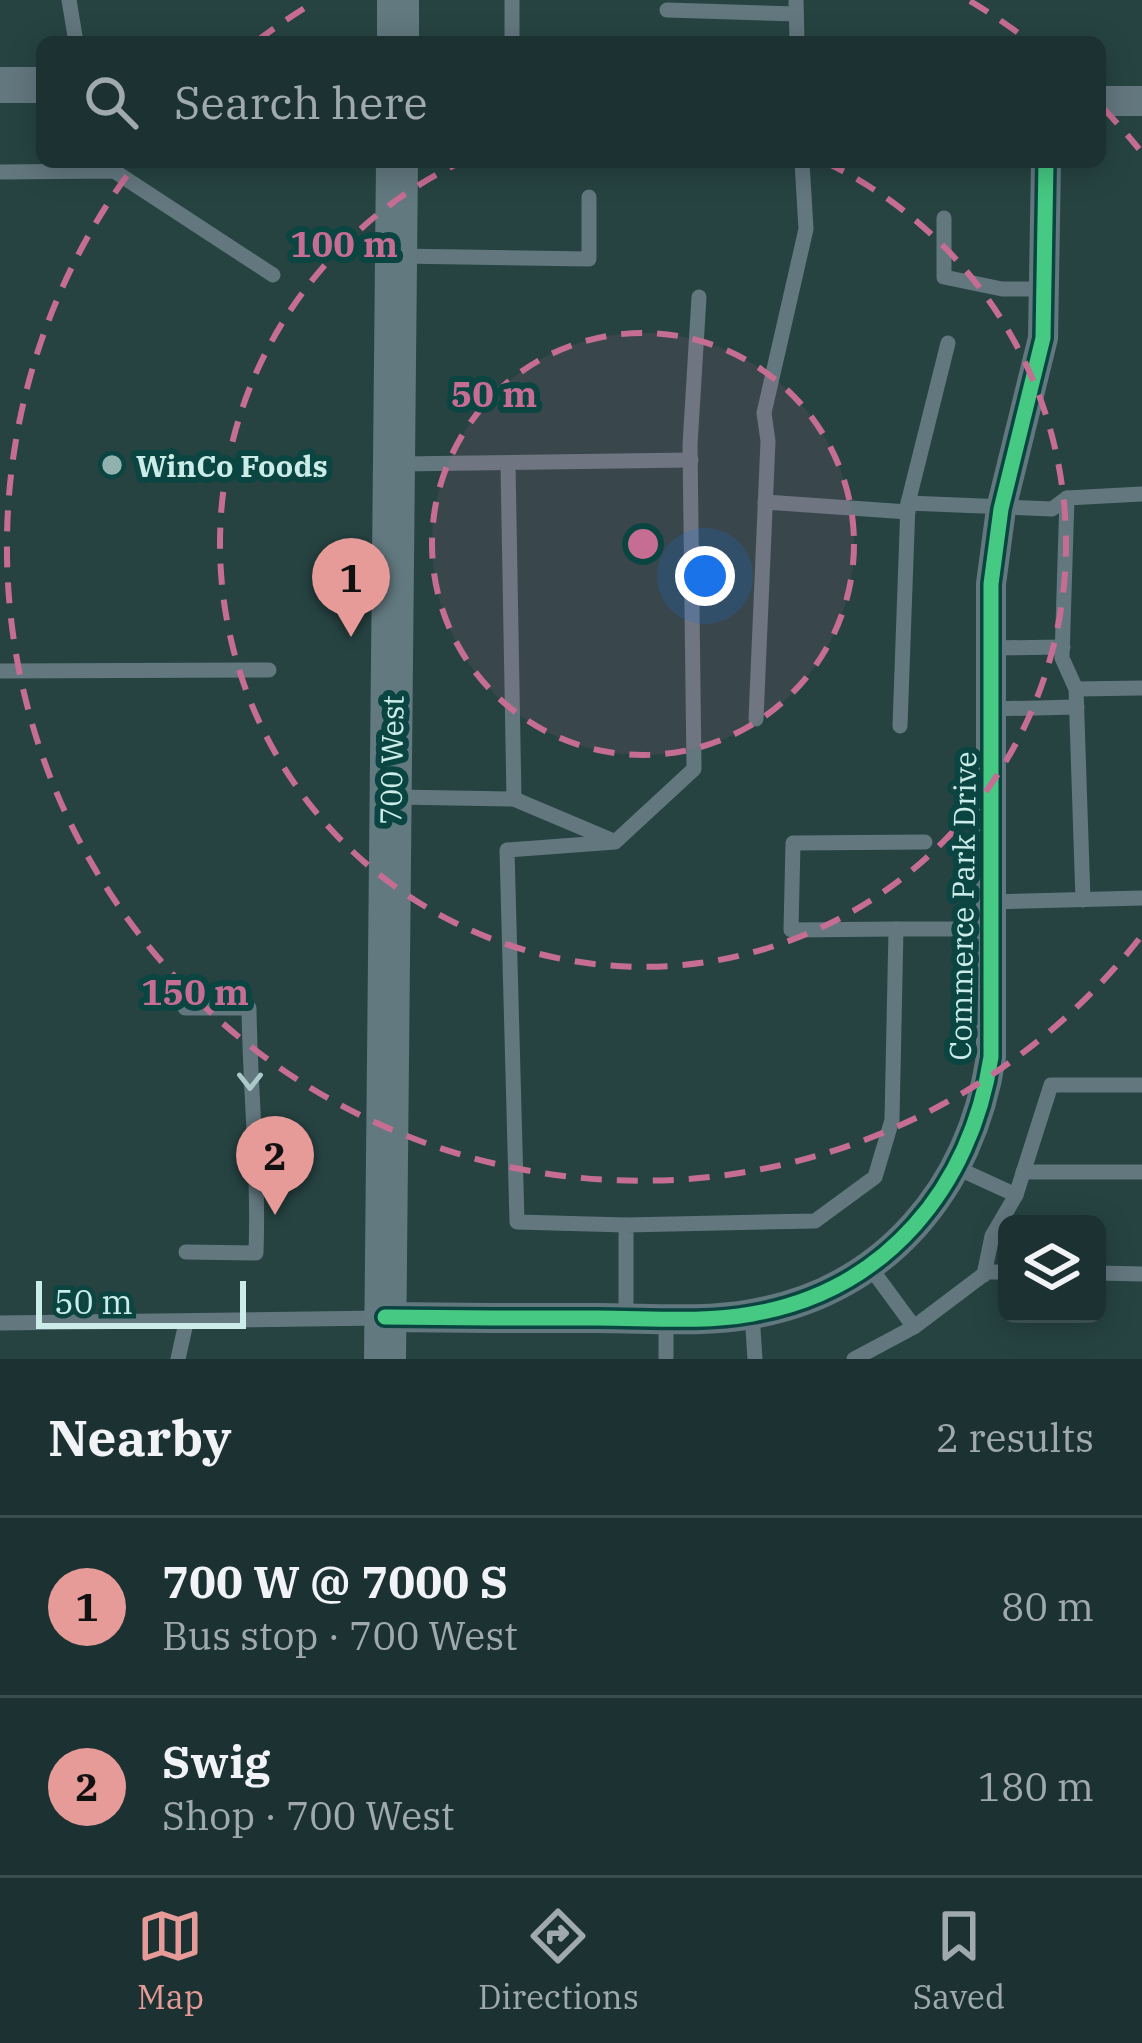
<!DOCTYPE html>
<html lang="en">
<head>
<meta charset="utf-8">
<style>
  :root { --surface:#1c3232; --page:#253a3a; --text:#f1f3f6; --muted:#a0aaac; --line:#3a4d4d; --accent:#e69b98 }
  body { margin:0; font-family:"IBM Plex Serif",serif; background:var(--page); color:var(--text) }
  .controls { position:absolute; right:36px; bottom:36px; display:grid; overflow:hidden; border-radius:18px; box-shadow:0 6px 30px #0003 }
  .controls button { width:108px; height:108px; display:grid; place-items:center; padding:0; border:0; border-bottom:3px solid var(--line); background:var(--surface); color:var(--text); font:60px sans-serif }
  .scale { position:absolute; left:36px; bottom:30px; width:210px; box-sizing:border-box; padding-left:12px; border:6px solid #cbece9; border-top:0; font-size:33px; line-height:42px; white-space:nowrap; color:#cbece9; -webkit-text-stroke:9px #0a4542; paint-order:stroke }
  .you { position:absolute; left:705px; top:576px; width:42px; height:42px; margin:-30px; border:9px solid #fff; border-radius:50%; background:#1a73e8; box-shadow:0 0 0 18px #1a73e833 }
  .badge { display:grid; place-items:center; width:78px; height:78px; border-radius:50%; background:var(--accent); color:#111; font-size:39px; font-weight:700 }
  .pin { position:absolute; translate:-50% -99px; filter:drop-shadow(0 3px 6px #0008) }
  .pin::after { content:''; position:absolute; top:63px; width:42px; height:36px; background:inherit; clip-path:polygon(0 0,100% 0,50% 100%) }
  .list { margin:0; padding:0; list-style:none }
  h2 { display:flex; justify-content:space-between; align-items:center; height:156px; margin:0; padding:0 48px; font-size:51px }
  h2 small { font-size:39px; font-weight:400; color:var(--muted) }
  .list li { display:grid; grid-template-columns:78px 1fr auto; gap:36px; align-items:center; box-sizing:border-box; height:180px; padding:0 48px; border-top:3px solid var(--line) }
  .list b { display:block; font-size:45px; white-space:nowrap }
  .list p { margin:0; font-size:39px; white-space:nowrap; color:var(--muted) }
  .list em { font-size:39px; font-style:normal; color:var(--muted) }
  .icon { flex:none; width:66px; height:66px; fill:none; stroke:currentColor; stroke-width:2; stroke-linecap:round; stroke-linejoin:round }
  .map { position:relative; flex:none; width:1142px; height:1359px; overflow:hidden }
  .search { position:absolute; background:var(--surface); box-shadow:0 6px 30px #0003; left:36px; right:36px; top:36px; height:132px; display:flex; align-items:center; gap:30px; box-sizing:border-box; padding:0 42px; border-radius:18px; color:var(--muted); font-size:45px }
  .sheet { height:516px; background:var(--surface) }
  nav { display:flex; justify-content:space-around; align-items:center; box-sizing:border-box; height:168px; border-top:3px solid var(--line); background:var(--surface); font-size:33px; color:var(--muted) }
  nav a { display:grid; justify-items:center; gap:6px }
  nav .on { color:var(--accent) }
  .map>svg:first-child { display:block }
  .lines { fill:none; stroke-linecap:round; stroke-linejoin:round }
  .service { stroke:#63777f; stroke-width:15 }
  .minor { stroke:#63777f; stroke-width:30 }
  .tertiary { stroke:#63777f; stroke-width:36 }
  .secondary { stroke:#627980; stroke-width:42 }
  .cycleway-casing { stroke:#0a4542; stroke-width:22 }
  .cycleway { stroke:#46c982; stroke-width:15 }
  .oneway { stroke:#acc9c9 }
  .ring { fill:none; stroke:#c66d94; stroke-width:6; stroke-dasharray:21 15 }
  .poi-dot { fill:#91b1af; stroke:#0a4542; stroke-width:4.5 }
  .labels { text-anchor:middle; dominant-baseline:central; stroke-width:12; stroke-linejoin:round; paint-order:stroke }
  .poi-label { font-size:30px; font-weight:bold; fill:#cbece9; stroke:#0a4542; text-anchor:start }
  .street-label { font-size:30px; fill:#cbece9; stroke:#0a4542 }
  .centre { fill:#c66d94; stroke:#0a4542; stroke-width:6 }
  .ring-label { font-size:36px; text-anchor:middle; font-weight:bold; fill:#c66d94; stroke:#0a4542; stroke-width:12; stroke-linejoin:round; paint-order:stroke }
</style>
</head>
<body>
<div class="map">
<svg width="1142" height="1359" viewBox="0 0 1142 1359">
  <rect width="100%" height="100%" fill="#264342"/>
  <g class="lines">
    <g class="service">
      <polyline points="69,0 76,42"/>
      <polyline points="796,0 797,42"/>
      <polyline points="667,10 796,14"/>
      <polyline points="512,42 512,0"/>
      <polyline points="0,172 114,171 273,275"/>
      <polyline points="944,218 944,277 1002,289 1046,289"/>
      <polyline points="399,256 589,259 589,197"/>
      <polyline points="400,464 691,460"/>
      <polyline points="1067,498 1062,658 1076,689 1083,900"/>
      <polyline points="765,502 908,512"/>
      <polyline points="908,503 948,343"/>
      <polyline points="991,648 1063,647"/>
      <polyline points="0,671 269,670"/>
      <polyline points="1076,689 1142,688"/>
      <polyline points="991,709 1077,707"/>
      <polyline points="756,719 768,441 764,413 806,229 802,162"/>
      <polyline points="900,726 908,503 1052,509 1067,498 1142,494"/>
      <polyline points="396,797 514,799 508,464"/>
      <polyline points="514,799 611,840"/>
      <polyline points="992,902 1142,898"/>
      <polyline points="896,929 791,930 793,843 925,842"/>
      <path d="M 185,1008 L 249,1008 C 250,1090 259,1171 256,1253 L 186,1252"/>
      <polyline points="957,1168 1016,1195 1051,1085 1142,1085"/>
      <polyline points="1023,1172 1142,1172"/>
      <polyline points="626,1225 517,1222 507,850 615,842 694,769 690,445 699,297"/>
      <polyline points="870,1267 914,1327"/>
      <polyline points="1097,1273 1142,1274"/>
      <polyline points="984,1275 992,1236 1016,1195"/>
      <polyline points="752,1314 755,1359"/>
      <polyline points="626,1318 626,1225 815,1221 875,1177 892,1120 896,929 992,929"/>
      <polyline points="666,1318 666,1359"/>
      <polyline points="0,1323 381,1318"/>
      <polyline points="178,1359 186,1323"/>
      <polyline points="854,1359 914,1327 987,1272 1007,1272"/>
    </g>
    <g class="minor">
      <polyline points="1100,101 1142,101"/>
      <path d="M 385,1317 C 456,1318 526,1318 597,1318 C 648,1318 702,1323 752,1314 C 886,1291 971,1187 991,1057 L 991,584 L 1001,509 L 1043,338 L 1046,162"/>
    </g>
    <polyline class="tertiary" points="0,85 42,85"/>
    <g class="secondary">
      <polyline points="398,0 398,42"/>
      <polyline points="385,1359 397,162"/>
    </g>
    <defs>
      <path id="cycleway" d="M 385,1317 C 456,1318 526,1318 597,1318 C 648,1318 702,1323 752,1314 C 886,1291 971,1187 991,1057 L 991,584 L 1001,509 L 1043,338 L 1046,162"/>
    </defs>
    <use href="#cycleway" class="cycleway-casing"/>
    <use href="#cycleway" class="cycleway"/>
  </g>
  <defs><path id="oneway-chevron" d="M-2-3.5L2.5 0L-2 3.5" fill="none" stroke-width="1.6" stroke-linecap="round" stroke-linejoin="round" transform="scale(3)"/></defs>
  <use class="oneway" href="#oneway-chevron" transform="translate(250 1081) rotate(90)"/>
  <circle cx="643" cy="544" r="211" fill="#c66d94" fill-opacity=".12"/>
  <g class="ring">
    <circle cx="643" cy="544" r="211"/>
    <path d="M825 162A423 423 0 1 1 461 162"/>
    <path d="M1139 939A634 634 0 0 1 137 162M257 41A634 634 0 0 1 316 1M970 1A634 634 0 0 1 1029 41M1103 108A634 634 0 0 1 1139 149"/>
  </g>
  <circle class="poi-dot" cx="112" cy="465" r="12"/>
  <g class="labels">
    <g class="poi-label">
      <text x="136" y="465">WinCo Foods</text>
    </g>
    <g class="street-label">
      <text transform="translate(391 760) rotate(-89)">700 West</text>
      <text transform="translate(962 906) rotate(-89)">Commerce Park Drive</text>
    </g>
  </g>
  <circle cx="643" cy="544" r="18" class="centre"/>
  <g class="ring-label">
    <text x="344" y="257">100 m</text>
    <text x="494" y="407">50 m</text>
    <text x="195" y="1005">150 m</text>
  </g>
</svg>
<div class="controls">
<button><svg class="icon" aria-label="layers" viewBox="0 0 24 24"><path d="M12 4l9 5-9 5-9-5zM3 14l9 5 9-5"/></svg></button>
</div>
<div class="scale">50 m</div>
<div class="you"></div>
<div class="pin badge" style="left:351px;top:637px">1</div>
<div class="pin badge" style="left:275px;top:1215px">2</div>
<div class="search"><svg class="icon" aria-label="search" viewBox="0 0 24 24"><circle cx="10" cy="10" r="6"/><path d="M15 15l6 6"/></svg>Search here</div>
</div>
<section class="sheet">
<h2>Nearby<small>2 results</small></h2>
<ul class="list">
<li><span class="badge">1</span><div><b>700 W @ 7000 S</b><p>Bus stop · 700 West</p></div><em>80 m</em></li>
<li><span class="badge">2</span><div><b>Swig</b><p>Shop · 700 West</p></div><em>180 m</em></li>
</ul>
</section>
<nav>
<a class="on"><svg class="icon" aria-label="map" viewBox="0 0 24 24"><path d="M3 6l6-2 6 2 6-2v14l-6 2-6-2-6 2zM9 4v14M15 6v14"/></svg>Map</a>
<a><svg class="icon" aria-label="directions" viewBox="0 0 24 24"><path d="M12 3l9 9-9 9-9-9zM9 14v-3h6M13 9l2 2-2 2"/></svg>Directions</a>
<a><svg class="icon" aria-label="saved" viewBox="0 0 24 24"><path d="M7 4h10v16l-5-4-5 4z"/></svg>Saved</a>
</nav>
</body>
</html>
